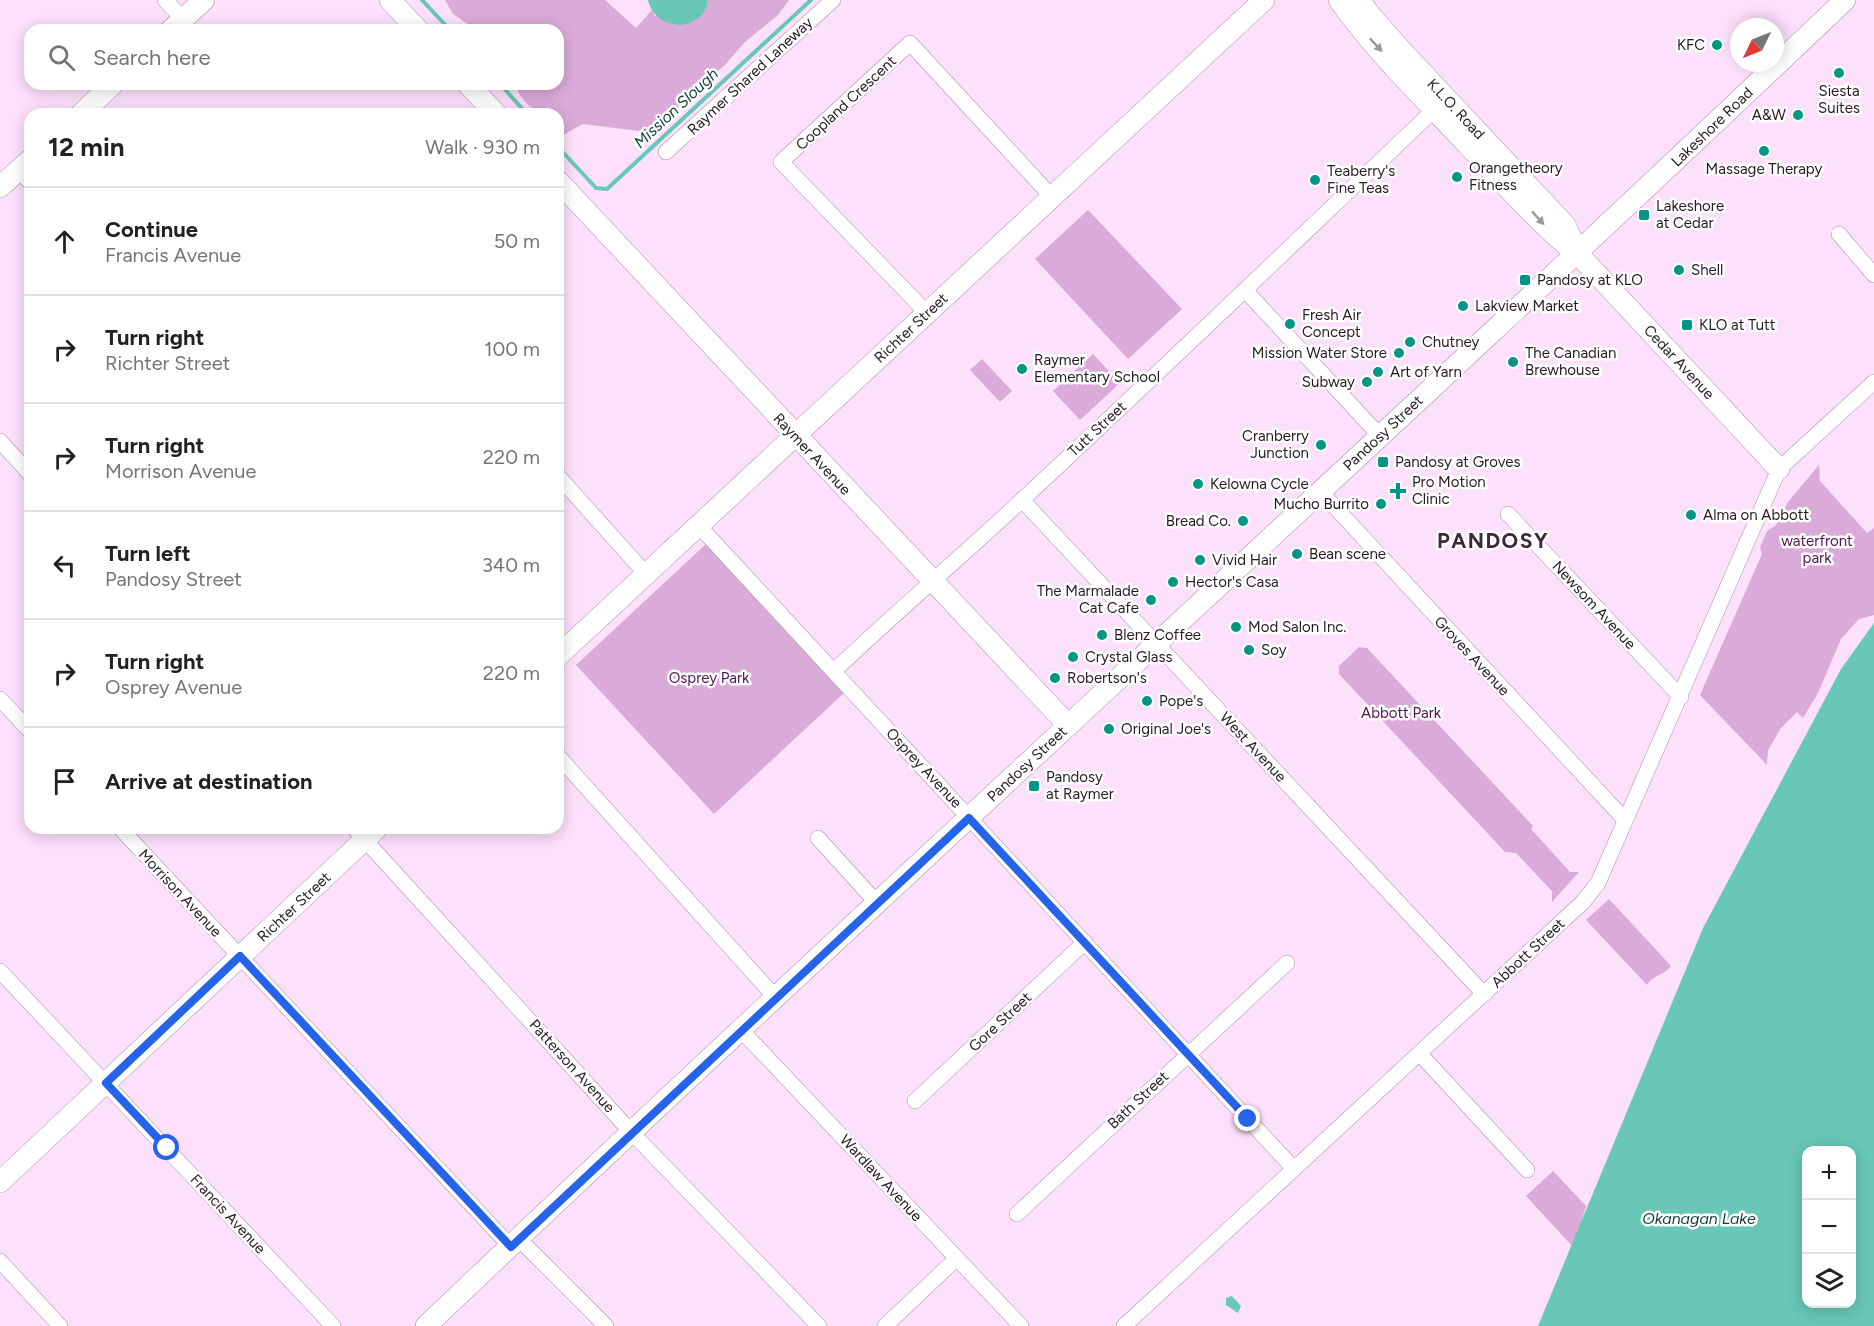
<!DOCTYPE html>
<html lang="en">
<head>
<meta charset="utf-8">
<style>
  :root { --surface:#fff; --page:#f6f6f6; --text:#202124; --muted:#757577; --line:#e0e0e0 }
  body { margin:0; font-family:Figtree,sans-serif; background:var(--page); color:var(--text) }
  .controls { position:absolute; right:18px; bottom:18px; display:grid; overflow:hidden; border-radius:12px; box-shadow:0 3px 15px #0003 }
  .controls button { width:54px; height:54px; display:grid; place-items:center; padding:0; border:0; border-bottom:2px solid var(--line); background:var(--surface); color:var(--text); font:30px sans-serif }
  .compass { position:absolute; left:1730px; top:18px; width:54px; height:54px; border-radius:50%; background:var(--surface); box-shadow:0 3px 15px #0003; rotate:227deg }
  .stop { position:absolute; width:18px; height:18px; margin:-14px; border:4px solid #2563eb; border-radius:50%; background:#fff }
  .stop.end { background:#2563eb; border-color:#fff; box-shadow:0 2px 6px #0008 }
  .list { margin:0; padding:0; list-style:none }
  h2 { display:flex; justify-content:space-between; align-items:center; height:78px; margin:0; padding:0 24px; font-size:26px }
  h2 small { font-size:20px; font-weight:400; color:var(--muted) }
  .list li { display:grid; grid-template-columns:39px 1fr auto; gap:18px; align-items:center; box-sizing:border-box; height:108px; padding:0 24px; border-top:2px solid var(--line) }
  .list b { display:block; font-size:22px; white-space:nowrap }
  .list p { margin:0; font-size:20px; white-space:nowrap; color:var(--muted) }
  .list em { font-size:20px; font-style:normal; color:var(--muted) }
  .icon { flex:none; width:33px; height:33px; fill:none; stroke:currentColor; stroke-width:2; stroke-linecap:round; stroke-linejoin:round }
  .map { position:relative; flex:none; width:1874px; height:1326px; overflow:hidden }
  .search { position:absolute; background:var(--surface); box-shadow:0 3px 15px #0003; left:24px; top:24px; width:540px; height:66px; display:flex; align-items:center; gap:15px; box-sizing:border-box; padding:0 21px; border-radius:18px; color:var(--muted); font-size:22px }
  .panel { position:absolute; background:var(--surface); box-shadow:0 3px 15px #0003; left:24px; top:108px; width:540px; height:726px; border-radius:18px }
  .map>svg:first-child { display:block }
  .green { fill:#daaad8 }
  .water { fill:#68c7b7; fill-rule:evenodd }
  .lines { fill:none; stroke-linecap:round; stroke-linejoin:round }
  .stream { stroke:#68c7b7; stroke-width:4 }
  .street-casing { stroke:#a98fa8; stroke-width:16 }
  .secondary-casing { stroke:#a98fa8; stroke-width:22 }
  .street { stroke:#fff; stroke-width:15 }
  .secondary { stroke:#fff; stroke-width:21 }
  .oneway { fill:#9d989c }
  .route { stroke:#2563eb; stroke-width:8 }
  .poi-dot { fill:#009584; stroke:#fff; stroke-width:2 }
  .labels { text-anchor:middle; dominant-baseline:central; stroke-width:5; stroke-linejoin:round; paint-order:stroke }
  .poi-label { font-size:15px; fill:#251a24; stroke:#fff; text-anchor:start }
  .street-label { font-size:15px; fill:#251a24; stroke:#fff }
  .park-label { font-size:15px; fill:#531454; stroke:#fff }
  .water-label { font-size:16px; font-style:italic; fill:#123e38; stroke:#fff }
  .district-label { font-size:21px; font-weight:bold; letter-spacing:1.5px; fill:#3d283d; stroke:#fff }
</style>
</head>
<body>
<div class="map">
<svg width="1874" height="1326" viewBox="0 0 1874 1326">
  <rect width="100%" height="100%" fill="#fde0fc"/>
  <g class="green">
    <path d="M 445,0 L 605,0 L 636,28 L 652,10 L 655,16 L 707,5 L 708,0 L 789,0 L 778,15 L 745,42 L 724,66 L 686,97 L 673,115 L 646,137 L 639,131 L 583,124 L 563,135 L 558,132 L 558,114 C 537,114 522,105 515,84 L 558,84 L 558,30 L 476,30 L 453,14 Z"/>
    <polygon points="1088,210 1182,309 1128,359 1035,259"/>
    <polygon points="1093,354 1120,383 1080,420 1053,391"/>
    <polygon points="982,359 1012,391 1000,402 970,370"/>
    <polygon points="1819,465 1820,481 1867,533 1874,528 1874,615 1859,619 1841,639 1818,693 1803,718 1797,712 1781,728 1768,750 1767,765 1700,695 1762,554 1760,547 1767,531 1776,525 1788,502"/>
    <polygon points="706,544 845,692 714,814 576,665"/>
    <polygon points="1359,647 1367,648 1533,826 1531,829 1570,872 1579,872 1552,902 1552,891 1516,853 1505,852 1339,674 1339,666"/>
    <path d="M 1609,899 L 1671,966 C 1664,976 1652,975 1647,985 L 1586,920 Z"/>
    <polygon points="1553,1171 1586,1206 1574,1248 1526,1196"/>
  </g>
  <g class="water">
    <path d="M 648,0 L 708,0 C 703,34 655,32 648,0 Z"/>
    <path d="M 1874,623 L 1874,1326 L 1538,1326 L 1703,928 L 1841,669 ZM 1806,1150 L 1852,1150 L 1852,1304 L 1806,1304 Z"/>
    <polygon points="1232,1296 1241,1306 1238,1313 1226,1305 1226,1298"/>
  </g>
  <g class="lines">
    <g class="stream">
      <polyline points="422,0 450,30"/>
      <polyline points="500,84 527,114"/>
      <polyline points="558,147 596,188 607,189 811,0"/>
    </g>
    <defs>
      <g id="street">
        <polyline points="165,0 183,19"/>
        <polyline points="666,152 833,0"/>
        <polyline points="18,170 30,182"/>
        <polyline points="1839,234 1874,275"/>
        <polyline points="1245,290 1379,435"/>
        <polyline points="927,313 781,162 910,43 1052,197"/>
        <polyline points="0,441 30,474"/>
        <polyline points="558,476 646,574"/>
        <polyline points="1320,491 1625,820"/>
        <polyline points="1022,500 1484,994"/>
        <polyline points="1508,514 1681,697"/>
        <polyline points="700,527 1294,1169"/>
        <path d="M 834,671 C 896,612 960,558 1022,500 C 1161,371 1297,240 1435,109"/>
        <polyline points="0,699 30,731"/>
        <polyline points="558,756 776,998"/>
        <polyline points="120,828 511,1247"/>
        <polyline points="354,828 632,1133 819,1326"/>
        <polyline points="818,838 877,903"/>
        <polyline points="0,971 333,1326"/>
        <polyline points="741,1030 1021,1326"/>
        <polyline points="1420,1054 1527,1170"/>
        <polyline points="915,1101 1085,942"/>
        <polyline points="1017,1214 1287,963"/>
        <polyline points="519,1239 606,1326"/>
        <polyline points="0,1261 60,1326"/>
        <polyline points="885,1326 957,1258"/>
        <polyline points="1124,1326 1583,902 1598,883 1779,469 1874,382"/>
      </g>
      <g id="secondary">
        <polyline points="390,0 418,30"/>
        <path d="M 1339,0 C 1375,51 1421,95 1464,141 C 1501,179 1536,222 1578,254 L 1779,469"/>
        <polyline points="1360,0 1370,15 1401,50 1565,225 1577,251"/>
        <polyline points="171,30 204,0"/>
        <polyline points="468,84 496,114"/>
        <polyline points="81,114 113,84"/>
        <polyline points="558,181 1068,725"/>
        <polyline points="0,187 30,160"/>
        <polyline points="558,656 1264,0"/>
        <polyline points="0,1182 377,828"/>
        <path d="M 426,1326 C 895,880 1376,446 1845,0"/>
      </g>
    </defs>
    <use href="#street" class="street-casing"/>
    <use href="#secondary" class="secondary-casing"/>
    <use href="#street" class="street"/>
    <use href="#secondary" class="secondary"/>
  </g>
  <defs><path id="oneway-solid" d="M-6-.8H1V-3.2L6.5 0L1 3.2V.8H-6Z" transform="scale(1.5)"/></defs>
  <g class="oneway">
    <use href="#oneway-solid" transform="translate(1376 45) rotate(47)"/>
    <use href="#oneway-solid" transform="translate(1538 218) rotate(47)"/>
  </g>
  <g class="lines">
    <polyline class="route" points="167,1148 106,1083 240,956 511,1247 969,818 1248,1119"/>
  </g>
  <g class="poi-dot">
    <circle cx="1717" cy="45" r="6"/>
    <circle cx="1839" cy="73" r="6"/>
    <circle cx="1798" cy="115" r="6"/>
    <circle cx="1764" cy="151" r="6"/>
    <circle cx="1457" cy="177" r="6"/>
    <circle cx="1315" cy="180" r="6"/>
    <rect x="1638" y="209" width="12" height="12" rx="3"/>
    <circle cx="1679" cy="270" r="6"/>
    <rect x="1519" y="274" width="12" height="12" rx="3"/>
    <circle cx="1463" cy="306" r="6"/>
    <circle cx="1290" cy="324" r="6"/>
    <rect x="1681" y="319" width="12" height="12" rx="3"/>
    <circle cx="1410" cy="342" r="6"/>
    <circle cx="1399" cy="353" r="6"/>
    <circle cx="1513" cy="362" r="6"/>
    <circle cx="1022" cy="369" r="6"/>
    <circle cx="1378" cy="372" r="6"/>
    <circle cx="1367" cy="382" r="6"/>
    <circle cx="1321" cy="445" r="6"/>
    <rect x="1377" y="456" width="12" height="12" rx="3"/>
    <circle cx="1198" cy="484" r="6"/>
    <path d="M1395 482h6v6h6v6h-6v6h-6v-6h-6v-6h6z"/>
    <circle cx="1381" cy="504" r="6"/>
    <circle cx="1691" cy="515" r="6"/>
    <circle cx="1243" cy="521" r="6"/>
    <circle cx="1297" cy="554" r="6"/>
    <circle cx="1200" cy="560" r="6"/>
    <circle cx="1173" cy="582" r="6"/>
    <circle cx="1151" cy="600" r="6"/>
    <circle cx="1236" cy="627" r="6"/>
    <circle cx="1102" cy="635" r="6"/>
    <circle cx="1249" cy="650" r="6"/>
    <circle cx="1073" cy="657" r="6"/>
    <circle cx="1055" cy="678" r="6"/>
    <circle cx="1147" cy="701" r="6"/>
    <circle cx="1109" cy="729" r="6"/>
    <rect x="1028" y="780" width="12" height="12" rx="3"/>
  </g>
  <g class="labels">
    <g class="poi-label">
      <text x="1705" y="45" text-anchor="end">KFC</text>
      <text x="1839" y="91" text-anchor="middle">Siesta<tspan x="1839" dy="17">Suites</tspan></text>
      <text x="1786" y="115" text-anchor="end">A&amp;W</text>
      <text x="1469" y="168">Orangetheory<tspan x="1469" dy="17">Fitness</tspan></text>
      <text x="1764" y="169" text-anchor="middle">Massage Therapy</text>
      <text x="1327" y="171">Teaberry's<tspan x="1327" dy="17">Fine Teas</tspan></text>
      <text x="1656" y="206">Lakeshore<tspan x="1656" dy="17">at Cedar</tspan></text>
      <text x="1691" y="270">Shell</text>
      <text x="1537" y="280">Pandosy at KLO</text>
      <text x="1475" y="306">Lakview Market</text>
      <text x="1302" y="315">Fresh Air<tspan x="1302" dy="17">Concept</tspan></text>
      <text x="1699" y="325">KLO at Tutt</text>
      <text x="1422" y="342">Chutney</text>
      <text x="1387" y="353" text-anchor="end">Mission Water Store</text>
      <text x="1525" y="353">The Canadian<tspan x="1525" dy="17">Brewhouse</tspan></text>
      <text x="1034" y="360">Raymer<tspan x="1034" dy="17">Elementary School</tspan></text>
      <text x="1390" y="372">Art of Yarn</text>
      <text x="1355" y="382" text-anchor="end">Subway</text>
      <text x="1309" y="436" text-anchor="end">Cranberry<tspan x="1309" dy="17">Junction</tspan></text>
      <text x="1395" y="462">Pandosy at Groves</text>
      <text x="1412" y="482">Pro Motion<tspan x="1412" dy="17">Clinic</tspan></text>
      <text x="1210" y="484">Kelowna Cycle</text>
      <text x="1369" y="504" text-anchor="end">Mucho Burrito</text>
      <text x="1703" y="515">Alma on Abbott</text>
      <text x="1231" y="521" text-anchor="end">Bread Co.</text>
      <text x="1309" y="554">Bean scene</text>
      <text x="1212" y="560">Vivid Hair</text>
      <text x="1185" y="582">Hector's Casa</text>
      <text x="1139" y="591" text-anchor="end">The Marmalade<tspan x="1139" dy="17">Cat Cafe</tspan></text>
      <text x="1248" y="627">Mod Salon Inc.</text>
      <text x="1114" y="635">Blenz Coffee</text>
      <text x="1261" y="650">Soy</text>
      <text x="1085" y="657">Crystal Glass</text>
      <text x="1067" y="678">Robertson's</text>
      <text x="1159" y="701">Pope's</text>
      <text x="1121" y="729">Original Joe's</text>
      <text x="1046" y="777">Pandosy<tspan x="1046" dy="17">at Raymer</tspan></text>
    </g>
    <g class="street-label">
      <text transform="translate(750 76) rotate(-43)">Raymer Shared Laneway</text>
      <text transform="translate(846 103) rotate(-43)">Coopland Crescent</text>
      <text transform="translate(1456 109) rotate(47)">K.L.O. Road</text>
      <text transform="translate(1712 127) rotate(-44)">Lakeshore Road</text>
      <text transform="translate(911 328) rotate(-43)">Richter Street</text>
      <text transform="translate(1679 362) rotate(47)">Cedar Avenue</text>
      <text transform="translate(1097 429) rotate(-43)">Tutt Street</text>
      <text transform="translate(1383 433) rotate(-43)">Pandosy Street</text>
      <text transform="translate(812 454) rotate(47)">Raymer Avenue</text>
      <text transform="translate(1594 605) rotate(47)">Newsom Avenue</text>
      <text transform="translate(1472 656) rotate(47)">Groves Avenue</text>
      <text transform="translate(1253 747) rotate(47)">West Avenue</text>
      <text transform="translate(1027 764) rotate(-43)">Pandosy Street</text>
      <text transform="translate(924 768) rotate(47)">Osprey Avenue</text>
      <text transform="translate(180 893) rotate(47)">Morrison Avenue</text>
      <text transform="translate(294 907) rotate(-43)">Richter Street</text>
      <text transform="translate(1528 953) rotate(-43)">Abbott Street</text>
      <text transform="translate(1000 1022) rotate(-43)">Gore Street</text>
      <text transform="translate(572 1066) rotate(48)">Patterson Avenue</text>
      <text transform="translate(1138 1100) rotate(-43)">Bath Street</text>
      <text transform="translate(881 1178) rotate(47)">Wardlaw Avenue</text>
      <text transform="translate(228 1214) rotate(47)">Francis Avenue</text>
    </g>
    <g class="park-label">
      <text x="1817" y="541">waterfront<tspan x="1817" dy="17">park</tspan></text>
      <text x="709" y="678">Osprey Park</text>
      <text x="1401" y="713">Abbott Park</text>
    </g>
    <g class="water-label">
      <text transform="translate(676 108) rotate(-43)">Mission Slough</text>
      <text x="1699" y="1218">Okanagan Lake</text>
    </g>
    <g class="district-label">
      <text x="1493" y="540">PANDOSY</text>
    </g>
  </g>
</svg>
<div class="controls">
<button>+</button>
<button>−</button>
<button><svg class="icon" aria-label="layers" viewBox="0 0 24 24"><path d="M12 4l9 5-9 5-9-5zM3 14l9 5 9-5"/></svg></button>
</div>
<svg class="compass" viewBox="-18 -18 36 36"><path d="M0-13l5 13h-10z" fill="#e53935"/><path d="M0 13l5-13h-10z" fill="#757577"/></svg>
<div class="stop" style="left:167px;top:1148px"></div>
<div class="stop end" style="left:1248px;top:1119px"></div>
<div class="search"><svg class="icon" aria-label="search" viewBox="0 0 24 24"><circle cx="10" cy="10" r="6"/><path d="M15 15l6 6"/></svg>Search here</div>
<section class="panel">
<h2>12 min<small>Walk · 930 m</small></h2>
<ul class="list">
<li><svg class="icon" aria-label="ahead" viewBox="0 0 24 24"><path d="M12 20V5M6 11l6-6 6 6"/></svg><div><b>Continue</b><p>Francis Avenue</p></div><em>50 m</em></li>
<li><svg class="icon" aria-label="right" viewBox="0 0 24 24"><path d="M7 20v-9h11M14 6l5 5-5 5"/></svg><div><b>Turn right</b><p>Richter Street</p></div><em>100 m</em></li>
<li><svg class="icon" aria-label="right" viewBox="0 0 24 24"><path d="M7 20v-9h11M14 6l5 5-5 5"/></svg><div><b>Turn right</b><p>Morrison Avenue</p></div><em>220 m</em></li>
<li><svg class="icon" aria-label="left" viewBox="0 0 24 24"><path d="M17 20v-9H6M10 6l-5 5 5 5"/></svg><div><b>Turn left</b><p>Pandosy Street</p></div><em>340 m</em></li>
<li><svg class="icon" aria-label="right" viewBox="0 0 24 24"><path d="M7 20v-9h11M14 6l5 5-5 5"/></svg><div><b>Turn right</b><p>Osprey Avenue</p></div><em>220 m</em></li>
<li><svg class="icon" aria-label="arrive" viewBox="0 0 24 24"><path d="M6 21V4h12l-3 4 3 4H6"/></svg><div><b>Arrive at destination</b></div></li>
</ul>
</section>
</div>
</body>
</html>
